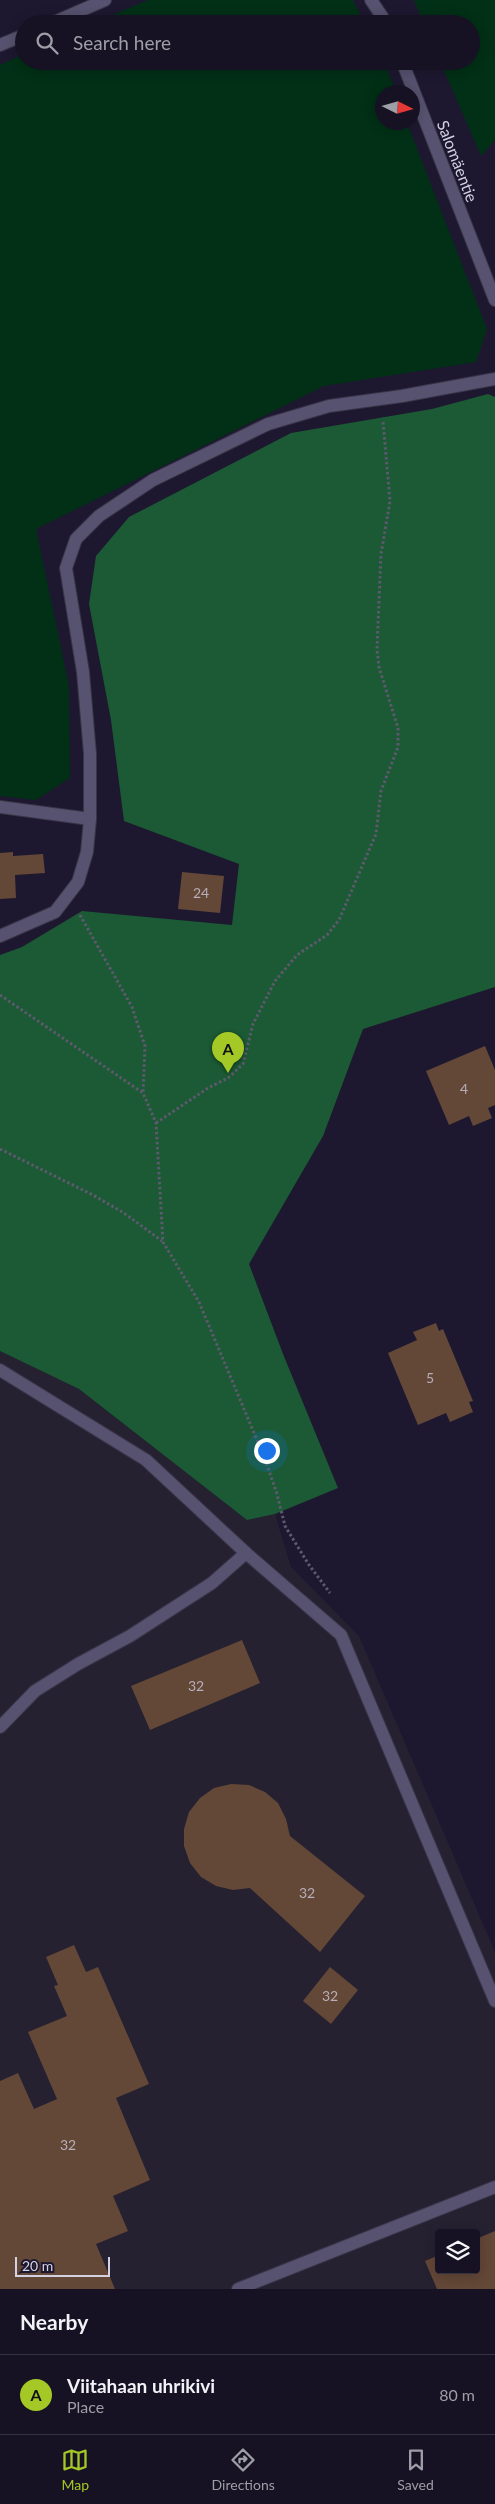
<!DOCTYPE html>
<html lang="en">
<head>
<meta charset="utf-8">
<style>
  :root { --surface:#161224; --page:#232031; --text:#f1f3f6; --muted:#9e9ea6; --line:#353241; --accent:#a4c825 }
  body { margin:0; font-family:Lato,sans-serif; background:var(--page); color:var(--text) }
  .controls { position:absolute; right:15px; bottom:15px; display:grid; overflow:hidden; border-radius:5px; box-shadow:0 2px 12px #0003 }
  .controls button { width:45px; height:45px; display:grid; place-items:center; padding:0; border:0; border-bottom:1px solid var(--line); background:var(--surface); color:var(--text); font:25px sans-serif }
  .compass { position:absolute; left:375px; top:85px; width:45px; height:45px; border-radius:50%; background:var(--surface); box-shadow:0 2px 12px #0003; rotate:95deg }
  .scale { position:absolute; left:15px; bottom:12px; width:95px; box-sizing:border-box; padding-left:5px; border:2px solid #d3d1e2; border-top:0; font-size:14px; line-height:18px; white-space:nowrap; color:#d3d1e2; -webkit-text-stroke:4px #1d1830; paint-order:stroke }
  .you { position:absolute; left:266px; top:1450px; width:18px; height:18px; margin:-12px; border:4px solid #fff; border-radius:50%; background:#1a73e8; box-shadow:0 0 0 8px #1a73e833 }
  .badge { display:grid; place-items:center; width:32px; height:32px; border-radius:50%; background:var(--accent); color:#111; font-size:16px; font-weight:700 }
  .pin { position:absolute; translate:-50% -41px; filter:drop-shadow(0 1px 2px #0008) }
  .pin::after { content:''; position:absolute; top:26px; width:18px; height:15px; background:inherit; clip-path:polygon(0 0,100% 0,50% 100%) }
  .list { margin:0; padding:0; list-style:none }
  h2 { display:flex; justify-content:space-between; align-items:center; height:65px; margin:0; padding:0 20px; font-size:21px }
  h2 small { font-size:16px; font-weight:400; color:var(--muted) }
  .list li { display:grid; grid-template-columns:32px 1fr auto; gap:15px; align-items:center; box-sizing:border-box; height:80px; padding:0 20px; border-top:1px solid var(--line) }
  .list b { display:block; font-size:19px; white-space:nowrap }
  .list p { margin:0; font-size:16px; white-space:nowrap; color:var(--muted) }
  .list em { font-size:16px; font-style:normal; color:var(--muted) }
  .icon { flex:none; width:28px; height:28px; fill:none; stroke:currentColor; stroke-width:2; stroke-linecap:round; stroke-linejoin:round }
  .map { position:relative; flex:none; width:495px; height:2289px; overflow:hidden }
  .search { position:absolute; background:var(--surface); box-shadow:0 2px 12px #0003; left:15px; right:15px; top:15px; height:55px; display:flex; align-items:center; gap:12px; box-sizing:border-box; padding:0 18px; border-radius:28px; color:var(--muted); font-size:19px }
  .sheet { height:145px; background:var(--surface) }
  nav { display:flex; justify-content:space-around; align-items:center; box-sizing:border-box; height:70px; border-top:1px solid var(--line); background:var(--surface); font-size:14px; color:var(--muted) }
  nav a { display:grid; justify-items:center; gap:2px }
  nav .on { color:var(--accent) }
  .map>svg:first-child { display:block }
  .industrial { fill:#252131; fill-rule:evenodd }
  .green { fill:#013016 }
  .forest { fill:#1b5a34 }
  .building { fill:#634737 }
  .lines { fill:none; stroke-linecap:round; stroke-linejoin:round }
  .lane-casing { stroke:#393448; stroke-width:14 }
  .street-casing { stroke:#393448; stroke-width:14 }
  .path { stroke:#5d596f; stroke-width:3; stroke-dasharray:2.5 2.5; stroke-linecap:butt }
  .lane { stroke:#56526f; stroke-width:12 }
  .street { stroke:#56526f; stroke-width:12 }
  .labels { text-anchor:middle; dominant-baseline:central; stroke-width:4.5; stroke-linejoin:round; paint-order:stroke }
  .number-label { font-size:14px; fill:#b7aeb7 }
  .street-label { font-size:16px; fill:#d3d1e2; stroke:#1d1830 }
</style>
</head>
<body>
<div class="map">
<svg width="495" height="2289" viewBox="0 0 495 2289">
  <rect width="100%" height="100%" fill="#1d1830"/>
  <path class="industrial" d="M 0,1351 L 79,1389 L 247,1520 L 275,1514 L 291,1567 L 359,1636 L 495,1952 L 495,2289 L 0,2289 ZM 439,2233 L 476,2233 L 476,2270 L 439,2270 Z"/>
  <g class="green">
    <polygon points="148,0 353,0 365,24 91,24"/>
    <polygon points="414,0 495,0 495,140 481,156 440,61 471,61 471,24 424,24"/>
    <polygon points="24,54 24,61 384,61 396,92 382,92 382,122 407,123 487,329 476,362 324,386 36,529 69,686 70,778 36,800 0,796 0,65"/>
  </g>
  <polygon class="forest" points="488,394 495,397 495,987 363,1029 323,1136 249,1264 283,1354 338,1488 275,1514 247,1520 79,1389 0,1351 0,955 22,947 82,911 232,925 239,864 124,821 111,720 89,604 96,556 129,517 291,433 432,409"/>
  <g class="building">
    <polygon points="13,852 13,856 43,854 45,873 15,875 16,898 0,899 0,853"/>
    <polygon points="182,872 224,876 220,913 178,909"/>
    <polygon points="485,1046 495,1070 495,1105 488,1108 492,1118 473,1126 469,1116 449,1125 426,1071"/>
    <polygon points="436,1323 439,1331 443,1329 473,1401 469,1402 473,1412 450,1422 446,1413 418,1425 388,1353 417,1340 413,1332"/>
    <polygon points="242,1640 260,1683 150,1730 131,1686"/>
    <polygon points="231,1784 249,1785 265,1792 278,1803 286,1819 290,1836 365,1896 320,1952 250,1888 233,1890 216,1886 201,1877 190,1863 184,1846 184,1829 189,1812 200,1798 214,1788"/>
    <polygon points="74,1945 86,1972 98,1967 149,2084 116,2098 150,2180 113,2196 128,2231 96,2244 115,2289 0,2289 0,2081 18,2073 34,2109 57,2099 28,2032 67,2016 54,1986 58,1985 46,1957"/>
    <polygon points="330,1967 358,1990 331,2024 303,2001"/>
    <polygon points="495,2231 495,2289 437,2289 425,2261 439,2255 439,2270 476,2270 476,2239"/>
  </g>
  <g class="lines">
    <defs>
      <g id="lane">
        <polyline points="0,807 90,819"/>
        <polyline points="0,936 55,912 78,882 87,852 90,819 90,754 83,672 66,568 76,539 99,516 153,480 268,424 329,406 402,396 495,379"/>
        <polyline points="0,1370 146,1460 246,1553 341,1635 495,2001"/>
        <polyline points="0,1727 35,1691 78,1664 130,1636 212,1583 246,1553"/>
        <polyline points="238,2289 495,2187"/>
      </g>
      <g id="street">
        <polyline points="371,0 387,24"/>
        <polyline points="50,24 105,0"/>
        <polyline points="0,45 24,35"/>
        <polyline points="402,61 495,300"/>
      </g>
    </defs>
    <use href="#lane" class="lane-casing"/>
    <use href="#street" class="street-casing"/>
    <g class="path">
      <polyline points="80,915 132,1007 145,1046 143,1093"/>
      <polyline points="0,995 143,1093 156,1123 163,1242 199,1302 265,1459 277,1494 285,1526 309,1565 330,1593"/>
      <polyline points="156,1123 208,1088 228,1078 243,1064 253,1024 275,981 297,955 327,935 339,920 376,834 381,791 398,747 398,728 379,667 377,649 381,554 390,501 383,421"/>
      <polyline points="0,1149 93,1195 124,1213 162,1241"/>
    </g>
    <use href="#lane" class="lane"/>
    <use href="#street" class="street"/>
  </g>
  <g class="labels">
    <g class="number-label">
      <text x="201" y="892">24</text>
      <text x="464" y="1088">4</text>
      <text x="430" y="1377">5</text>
      <text x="196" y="1685">32</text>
      <text x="307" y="1892">32</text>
      <text x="330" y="1995">32</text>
      <text x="68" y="2144">32</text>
    </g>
    <g class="street-label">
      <text transform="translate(458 161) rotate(69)">Salomäentie</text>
    </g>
  </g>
</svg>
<div class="controls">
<button><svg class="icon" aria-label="layers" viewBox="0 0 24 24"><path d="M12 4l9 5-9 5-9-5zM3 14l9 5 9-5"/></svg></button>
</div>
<svg class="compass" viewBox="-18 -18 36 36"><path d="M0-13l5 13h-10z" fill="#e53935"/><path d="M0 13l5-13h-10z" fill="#9e9ea6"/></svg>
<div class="scale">20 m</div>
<div class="you"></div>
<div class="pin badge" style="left:228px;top:1073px">A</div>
<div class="search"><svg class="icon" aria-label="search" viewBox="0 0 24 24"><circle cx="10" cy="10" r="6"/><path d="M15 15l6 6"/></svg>Search here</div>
</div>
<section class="sheet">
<h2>Nearby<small></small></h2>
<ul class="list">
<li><span class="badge">A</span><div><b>Viitahaan uhrikivi</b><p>Place</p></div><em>80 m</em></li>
</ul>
</section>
<nav>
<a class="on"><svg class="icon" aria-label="map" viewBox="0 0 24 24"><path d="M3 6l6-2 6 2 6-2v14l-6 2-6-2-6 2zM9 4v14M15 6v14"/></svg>Map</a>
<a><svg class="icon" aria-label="directions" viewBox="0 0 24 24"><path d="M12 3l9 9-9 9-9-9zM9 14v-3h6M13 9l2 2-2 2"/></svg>Directions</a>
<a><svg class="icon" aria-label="saved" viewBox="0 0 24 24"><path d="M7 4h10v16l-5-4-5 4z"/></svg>Saved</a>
</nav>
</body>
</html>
